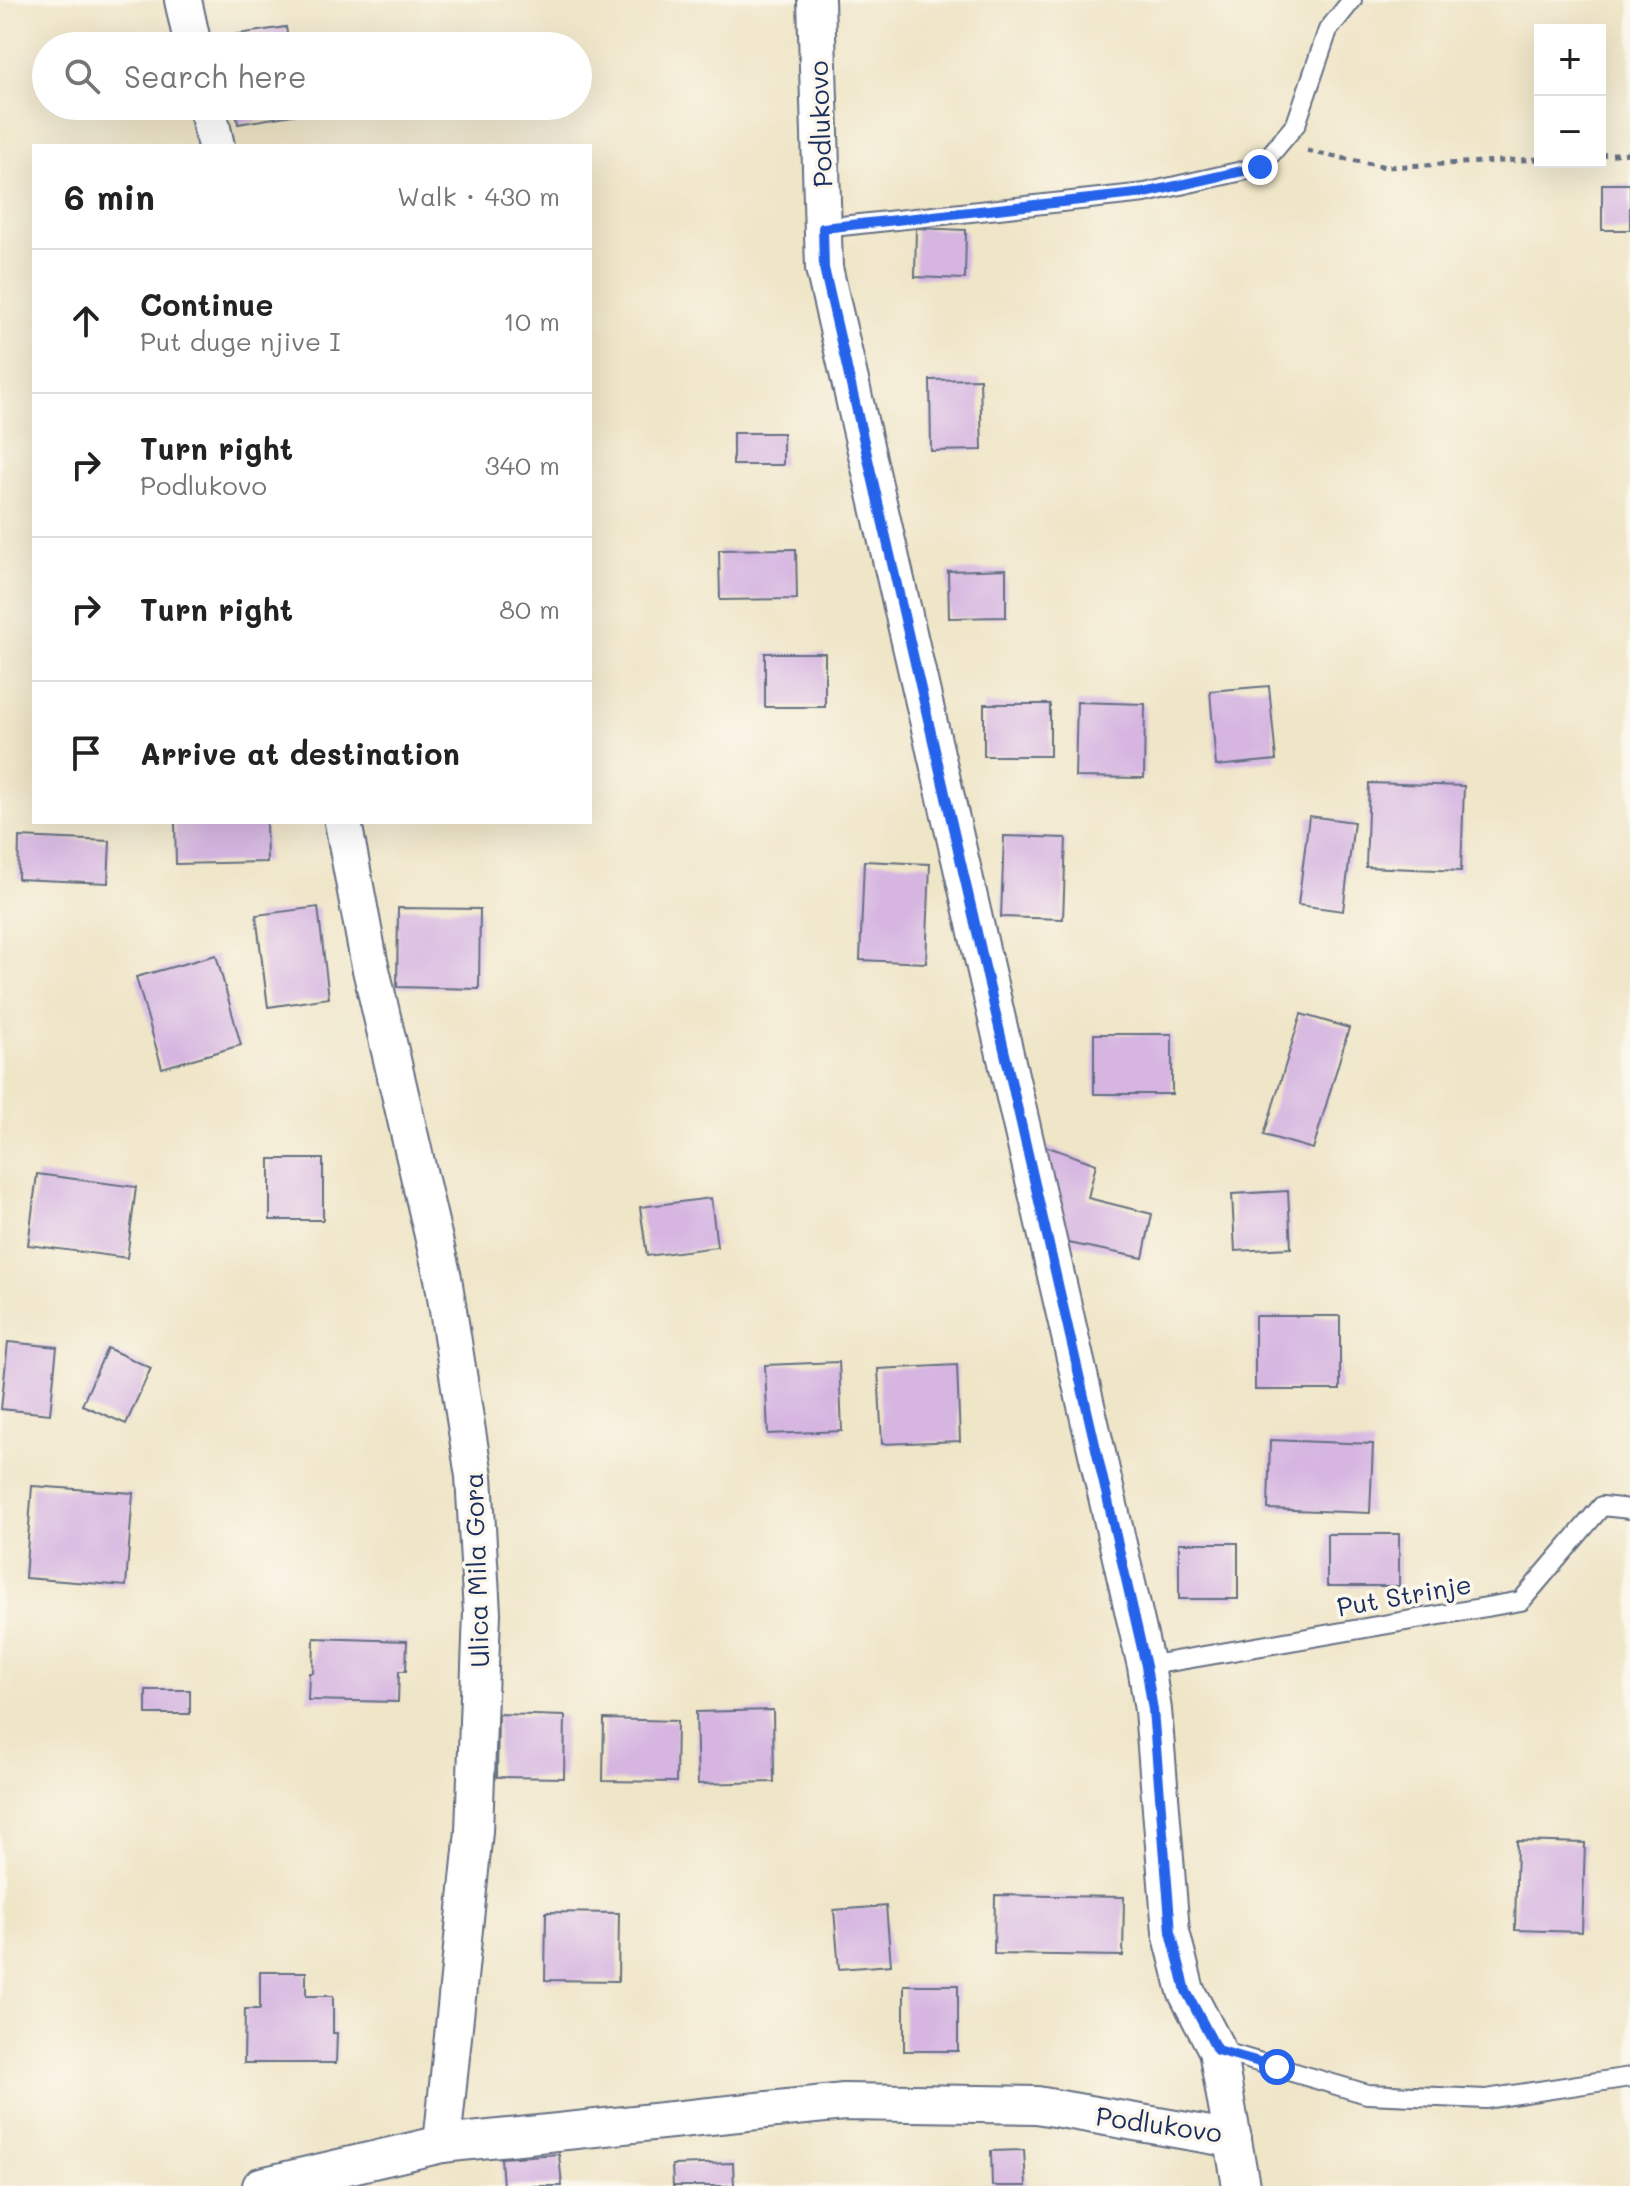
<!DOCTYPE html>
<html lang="en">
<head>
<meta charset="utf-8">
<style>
  :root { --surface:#fff; --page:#f6f6f6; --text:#222; --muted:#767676; --line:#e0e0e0 }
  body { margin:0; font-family:Mali,sans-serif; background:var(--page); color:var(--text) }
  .controls { position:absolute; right:24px; top:24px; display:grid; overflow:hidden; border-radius:0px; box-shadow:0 8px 32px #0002 }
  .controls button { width:72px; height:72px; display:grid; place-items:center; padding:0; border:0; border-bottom:2px solid var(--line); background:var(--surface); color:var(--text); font:40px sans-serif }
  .stop { position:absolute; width:24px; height:24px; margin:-18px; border:6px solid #2563eb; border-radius:50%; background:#fff }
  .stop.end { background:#2563eb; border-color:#fff; box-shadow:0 2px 8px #0008 }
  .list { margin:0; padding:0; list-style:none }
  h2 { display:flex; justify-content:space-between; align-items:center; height:104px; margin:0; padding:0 32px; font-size:34px }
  h2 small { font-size:26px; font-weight:400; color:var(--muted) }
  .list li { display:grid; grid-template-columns:52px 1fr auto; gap:24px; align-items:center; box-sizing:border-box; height:144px; padding:0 32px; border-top:2px solid var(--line) }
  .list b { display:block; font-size:30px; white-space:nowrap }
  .list p { margin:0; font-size:26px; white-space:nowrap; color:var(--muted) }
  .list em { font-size:26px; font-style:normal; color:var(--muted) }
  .icon { flex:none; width:44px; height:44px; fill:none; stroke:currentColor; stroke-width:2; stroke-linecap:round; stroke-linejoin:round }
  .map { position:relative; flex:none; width:1630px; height:2186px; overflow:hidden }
  .search { position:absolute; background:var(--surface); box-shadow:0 8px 32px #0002; left:32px; top:32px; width:560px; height:88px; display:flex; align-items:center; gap:20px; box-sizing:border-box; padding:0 28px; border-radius:44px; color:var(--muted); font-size:30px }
  .panel { position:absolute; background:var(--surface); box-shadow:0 8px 32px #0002; left:32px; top:144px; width:560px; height:680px; border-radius:0px }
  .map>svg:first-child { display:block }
  .building { fill:#d6b6e1 }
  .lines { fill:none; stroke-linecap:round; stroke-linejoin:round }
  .service-casing { stroke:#656f83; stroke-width:22 }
  .minor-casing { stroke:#656f83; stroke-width:40 }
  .path { stroke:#656f83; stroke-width:5; stroke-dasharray:6 6; stroke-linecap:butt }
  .service { stroke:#fff; stroke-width:18 }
  .minor { stroke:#fff; stroke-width:36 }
  .route { stroke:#2563eb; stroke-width:10 }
  .labels { text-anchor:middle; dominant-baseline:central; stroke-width:7; stroke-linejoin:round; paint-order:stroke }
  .street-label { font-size:26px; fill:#1b2f5e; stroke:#fbf7ec }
</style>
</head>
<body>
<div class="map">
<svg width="1630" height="2186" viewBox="0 0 1630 2186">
  <rect width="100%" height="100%" fill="#fbf7ec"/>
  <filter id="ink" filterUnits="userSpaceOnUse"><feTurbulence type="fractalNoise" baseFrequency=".0125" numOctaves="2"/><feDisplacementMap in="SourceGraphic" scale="16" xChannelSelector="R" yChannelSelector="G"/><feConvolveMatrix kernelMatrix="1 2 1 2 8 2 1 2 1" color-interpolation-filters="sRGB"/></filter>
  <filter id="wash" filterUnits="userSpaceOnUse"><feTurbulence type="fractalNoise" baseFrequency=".006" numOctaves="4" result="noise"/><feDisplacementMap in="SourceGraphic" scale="32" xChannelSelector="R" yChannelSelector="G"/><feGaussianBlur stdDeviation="1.8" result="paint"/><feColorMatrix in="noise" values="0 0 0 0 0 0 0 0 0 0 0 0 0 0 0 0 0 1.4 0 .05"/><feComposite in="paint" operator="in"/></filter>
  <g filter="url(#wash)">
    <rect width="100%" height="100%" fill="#efe5c7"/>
    <g id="blocks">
      <g class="building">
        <polygon points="286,27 289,46 226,46 225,36"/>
        <polygon points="235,106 298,106 299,114 238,124"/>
        <rect x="1602" y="184" width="28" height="46"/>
        <polygon points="916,228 966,230 965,279 915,277"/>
        <polygon points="980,379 982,450 931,451 930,380"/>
        <rect x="733" y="433" width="50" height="32"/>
        <polygon points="796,549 797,599 720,600 719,550"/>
        <polygon points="1006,569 1006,617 949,618 948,571"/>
        <rect x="765" y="653" width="60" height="54"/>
        <polygon points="1269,686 1276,760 1216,766 1210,691"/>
        <polygon points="1077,702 1145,704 1144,778 1075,777"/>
        <rect x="984" y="704" width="66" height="52"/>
        <polygon points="1369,783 1464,786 1461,871 1366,867"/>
        <polygon points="1309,816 1354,822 1343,911 1298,905"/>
        <polygon points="175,822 266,822 267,862 176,864"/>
        <polygon points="1004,836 1066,838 1063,919 1001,917"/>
        <polygon points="19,837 110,841 108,883 18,879"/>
        <polygon points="864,861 930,864 926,963 860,960"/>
        <polygon points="318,907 329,998 268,1007 256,915"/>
        <polygon points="398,908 480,909 479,989 397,987"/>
        <polygon points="216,955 241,1045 162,1068 136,977"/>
        <polygon points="1301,1014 1349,1028 1313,1149 1264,1135"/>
        <rect x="1094" y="1034" width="78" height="60"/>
        <polygon points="1031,1141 1096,1164 1088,1198 1152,1214 1143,1258 1053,1240"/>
        <rect x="270" y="1159" width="53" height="61"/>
        <polygon points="37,1174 136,1187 127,1258 28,1245"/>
        <polygon points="1288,1191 1291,1248 1235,1251 1232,1194"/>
        <polygon points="711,1198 717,1247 647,1256 640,1207"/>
        <rect x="1255" y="1316" width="85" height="74"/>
        <polygon points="8,1342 57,1347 50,1414 1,1409"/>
        <polygon points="107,1348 151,1368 126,1424 82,1405"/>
        <polygon points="839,1362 842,1431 768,1434 765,1365"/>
        <polygon points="957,1365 960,1441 882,1444 878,1369"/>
        <polygon points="1270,1440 1373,1444 1370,1513 1268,1509"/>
        <polygon points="32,1486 133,1493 126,1586 25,1578"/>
        <rect x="1327" y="1534" width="72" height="52"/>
        <rect x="1179" y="1543" width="59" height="56"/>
        <polygon points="314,1638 407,1641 406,1671 399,1671 398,1702 308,1700 309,1673 313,1673"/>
        <rect x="146" y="1690" width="44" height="24"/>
        <polygon points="773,1710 774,1782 698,1784 696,1712"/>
        <polygon points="498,1714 565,1716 564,1778 497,1777"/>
        <polygon points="604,1719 677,1721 676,1782 603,1781"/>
        <polygon points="1517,1841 1585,1843 1582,1932 1515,1930"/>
        <polygon points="995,1895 1124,1897 1123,1956 994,1954"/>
        <polygon points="886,1906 891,1965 839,1969 834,1910"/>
        <polygon points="546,1912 619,1913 618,1981 545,1980"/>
        <polygon points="260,1972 306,1972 306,1996 333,1996 333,2033 337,2033 336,2063 244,2063 245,2009 260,2009"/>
        <rect x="904" y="1985" width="54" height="66"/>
        <polygon points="1024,2150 1026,2186 992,2186 991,2151"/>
        <polygon points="559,2154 562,2186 503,2186 501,2158"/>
        <polygon points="733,2163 734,2186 673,2186 672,2165"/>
      </g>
    </g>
  </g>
  <g filter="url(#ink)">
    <use href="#blocks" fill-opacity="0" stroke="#656f83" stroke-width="2"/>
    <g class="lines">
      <defs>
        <g id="service">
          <polyline points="823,228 1145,193 1260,167 1296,124 1328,30 1352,0"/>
          <polyline points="1146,1666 1521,1601 1602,1506 1630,1509"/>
          <polyline points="1217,2050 1367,2094 1486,2099 1630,2077"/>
        </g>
        <g id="minor">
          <polyline points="183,0 193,46"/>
          <polyline points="816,0 824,268 1146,1666 1153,1710 1171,1932 1186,1991 1217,2050 1241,2186"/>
          <polyline points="207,106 216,146"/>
          <polyline points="442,2144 844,2102 1037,2105 1233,2139"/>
          <polyline points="261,2186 442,2144 474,1831 482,1613 474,1476 443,1278 369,961 343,822"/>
        </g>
      </defs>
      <use href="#service" class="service-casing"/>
      <use href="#minor" class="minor-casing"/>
      <g class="path">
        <polyline points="1307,151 1386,167 1540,159"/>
        <polyline points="1600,155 1630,153"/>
      </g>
      <use href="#service" class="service"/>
      <use href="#minor" class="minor"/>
    </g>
  </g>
  <g class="lines" filter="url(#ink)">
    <polyline class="route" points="1260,167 1145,193 823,228 824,268 1146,1666 1153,1710 1171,1932 1186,1991 1217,2050 1277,2067"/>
  </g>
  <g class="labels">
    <g class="street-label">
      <text transform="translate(820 124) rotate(-92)">Podlukovo</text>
      <text transform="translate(476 1570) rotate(-92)">Ulica Mila Gora</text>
      <text transform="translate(1404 1595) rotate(-10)">Put Strinje</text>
      <text transform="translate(1159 2124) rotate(8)">Podlukovo</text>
    </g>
  </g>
</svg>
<div class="controls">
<button>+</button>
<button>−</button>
</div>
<div class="stop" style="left:1277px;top:2067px"></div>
<div class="stop end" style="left:1260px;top:167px"></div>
<div class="search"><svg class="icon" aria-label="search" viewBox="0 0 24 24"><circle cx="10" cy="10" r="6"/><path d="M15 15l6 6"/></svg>Search here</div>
<section class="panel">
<h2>6 min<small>Walk · 430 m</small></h2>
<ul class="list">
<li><svg class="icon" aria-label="ahead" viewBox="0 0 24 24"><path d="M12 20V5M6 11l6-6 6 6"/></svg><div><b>Continue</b><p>Put duge njive I</p></div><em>10 m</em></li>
<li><svg class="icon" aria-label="right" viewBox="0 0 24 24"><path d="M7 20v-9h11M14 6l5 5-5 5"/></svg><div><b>Turn right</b><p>Podlukovo</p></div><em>340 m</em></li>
<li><svg class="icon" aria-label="right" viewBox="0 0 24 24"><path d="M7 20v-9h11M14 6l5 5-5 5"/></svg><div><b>Turn right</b></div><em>80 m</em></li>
<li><svg class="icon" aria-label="arrive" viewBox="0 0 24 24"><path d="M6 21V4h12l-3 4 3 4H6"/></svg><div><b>Arrive at destination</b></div></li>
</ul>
</section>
</div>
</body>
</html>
